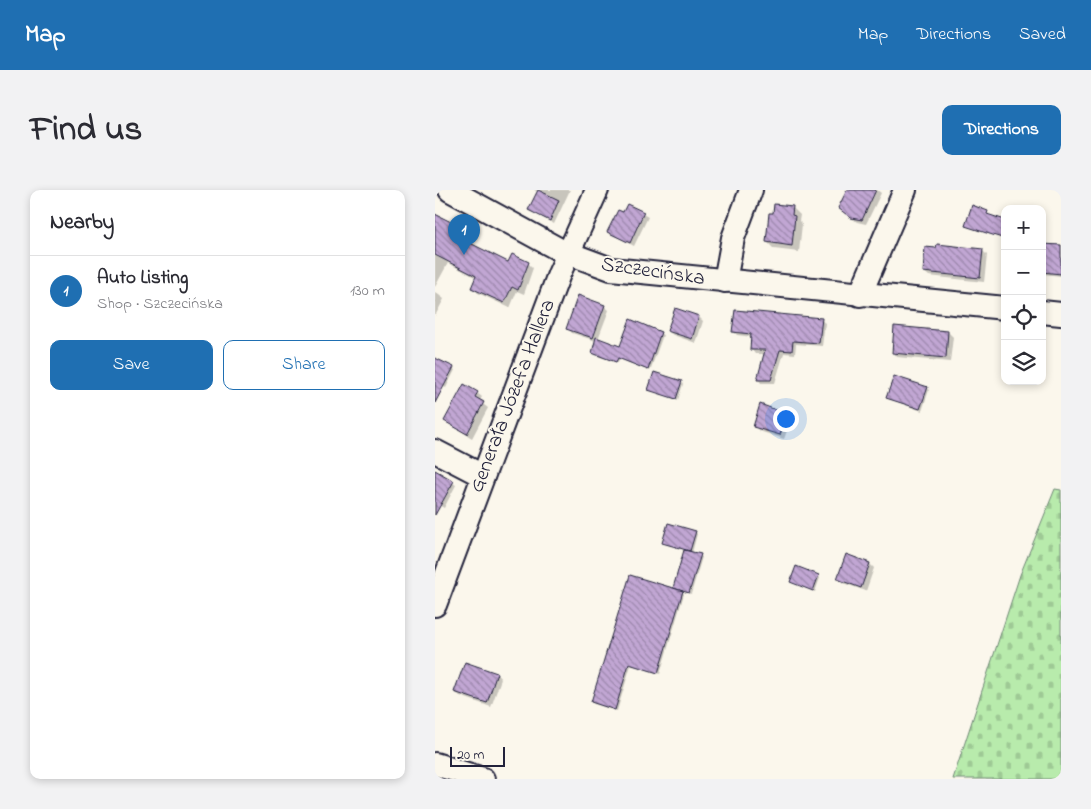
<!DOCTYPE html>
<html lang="en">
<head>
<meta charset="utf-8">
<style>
  :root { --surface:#fff; --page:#f2f2f3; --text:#2b2b33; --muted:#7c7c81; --line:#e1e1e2; --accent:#1f6fb2 }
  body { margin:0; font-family:"Indie Flower",sans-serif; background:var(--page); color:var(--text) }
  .controls { position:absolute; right:15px; top:15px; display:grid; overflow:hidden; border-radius:10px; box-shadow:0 2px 8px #0003 }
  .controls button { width:45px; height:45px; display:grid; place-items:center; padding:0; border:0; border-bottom:1px solid var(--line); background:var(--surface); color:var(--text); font:25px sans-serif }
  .scale { position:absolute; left:15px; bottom:12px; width:55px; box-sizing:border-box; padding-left:5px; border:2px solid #22223b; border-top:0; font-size:14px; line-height:18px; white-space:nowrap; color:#22223b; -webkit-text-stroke:4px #fbf7ec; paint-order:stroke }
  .you { position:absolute; left:350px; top:228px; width:18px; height:18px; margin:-12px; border:4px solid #fff; border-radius:50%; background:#1a73e8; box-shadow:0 0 0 8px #1a73e833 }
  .badge { display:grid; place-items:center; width:32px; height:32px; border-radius:50%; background:var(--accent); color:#fff; font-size:16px; font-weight:700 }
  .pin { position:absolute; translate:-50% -41px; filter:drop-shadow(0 1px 2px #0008) }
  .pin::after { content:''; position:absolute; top:26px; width:18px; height:15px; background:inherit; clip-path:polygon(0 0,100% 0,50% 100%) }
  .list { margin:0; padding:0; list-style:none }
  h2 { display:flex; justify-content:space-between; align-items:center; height:65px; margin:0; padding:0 20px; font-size:21px }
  h2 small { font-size:16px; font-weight:400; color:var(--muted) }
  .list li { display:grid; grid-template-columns:32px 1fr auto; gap:15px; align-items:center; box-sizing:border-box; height:70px; padding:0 20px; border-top:1px solid var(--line) }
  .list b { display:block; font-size:19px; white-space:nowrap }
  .list p { margin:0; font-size:16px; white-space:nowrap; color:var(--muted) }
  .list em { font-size:16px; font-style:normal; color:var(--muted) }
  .actions { display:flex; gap:10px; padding:15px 20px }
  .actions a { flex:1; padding:11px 0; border:1px solid var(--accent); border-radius:10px; text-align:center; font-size:18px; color:var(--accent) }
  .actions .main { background:var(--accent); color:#fff }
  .icon { flex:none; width:28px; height:28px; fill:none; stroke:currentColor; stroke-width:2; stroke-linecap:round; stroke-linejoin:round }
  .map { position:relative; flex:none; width:626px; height:589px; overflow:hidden; border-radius:10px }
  header { display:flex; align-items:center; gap:30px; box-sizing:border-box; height:70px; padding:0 25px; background:var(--accent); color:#fff }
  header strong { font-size:24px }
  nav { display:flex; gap:28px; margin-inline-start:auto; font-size:18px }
  .intro { display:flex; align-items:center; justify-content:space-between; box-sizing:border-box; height:120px; padding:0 30px }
  h1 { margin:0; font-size:35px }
  .button { padding:12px 22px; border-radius:10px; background:var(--accent); color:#fff; font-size:18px; font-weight:700 }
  main { display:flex; gap:30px; padding:0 30px }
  aside { flex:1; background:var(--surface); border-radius:10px; box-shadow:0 2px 8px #0003 }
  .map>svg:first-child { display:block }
  .cemetery { fill:url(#cemetery-stones); stroke:#6d8674 }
  .shadow { fill:#0003 }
  .building { fill:url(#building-back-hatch); stroke:#22223b }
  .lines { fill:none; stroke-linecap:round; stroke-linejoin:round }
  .minor-casing { stroke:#22223b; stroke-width:26 }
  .minor { stroke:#fbf7ec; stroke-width:22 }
  .labels { text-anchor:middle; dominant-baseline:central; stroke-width:4; stroke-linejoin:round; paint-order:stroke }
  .street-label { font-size:21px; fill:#22223b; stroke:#fbf7ec }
</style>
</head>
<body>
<header>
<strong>Map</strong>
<nav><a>Map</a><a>Directions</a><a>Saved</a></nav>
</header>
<div class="intro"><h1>Find us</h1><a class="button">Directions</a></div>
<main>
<aside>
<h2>Nearby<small></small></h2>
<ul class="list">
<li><span class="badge">1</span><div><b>Auto Listing</b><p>Shop · Szczecińska</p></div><em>130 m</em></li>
</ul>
<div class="actions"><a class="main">Save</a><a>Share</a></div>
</aside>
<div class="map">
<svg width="626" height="589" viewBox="0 0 626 589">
  <defs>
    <pattern id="cemetery-stones" width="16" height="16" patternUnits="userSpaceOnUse" patternTransform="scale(1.25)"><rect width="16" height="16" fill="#b8ebac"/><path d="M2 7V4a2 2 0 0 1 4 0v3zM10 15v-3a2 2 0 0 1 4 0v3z" fill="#9ec995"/></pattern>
    <pattern id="building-back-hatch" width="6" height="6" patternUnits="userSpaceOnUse" patternTransform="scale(1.25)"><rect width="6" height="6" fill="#c1a6d3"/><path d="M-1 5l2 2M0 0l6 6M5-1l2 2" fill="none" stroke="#9c87ac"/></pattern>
  </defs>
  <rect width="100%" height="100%" fill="#fbf7ec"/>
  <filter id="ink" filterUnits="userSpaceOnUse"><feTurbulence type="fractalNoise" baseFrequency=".02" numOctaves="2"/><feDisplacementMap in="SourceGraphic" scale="10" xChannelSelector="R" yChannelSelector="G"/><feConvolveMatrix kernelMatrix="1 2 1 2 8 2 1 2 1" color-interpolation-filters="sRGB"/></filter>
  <g filter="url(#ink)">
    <polygon class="cemetery" points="620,299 626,300 626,589 518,589 585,385"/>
    <g class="shadow">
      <polygon points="99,0 135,0 119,34 95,20 103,2"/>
      <polygon points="413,0 442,0 446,3 431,34 422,32 409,23"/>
      <polygon points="193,16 213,27 199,56 173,42 189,24"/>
      <polygon points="358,18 365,25 364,31 367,34 364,62 339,59 332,52"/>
      <polygon points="0,28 23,37 28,42 25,49 74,74 93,73 98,78 89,104 82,101 75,118 43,103 37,97 42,88 13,73 0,97"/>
      <polygon points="607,55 626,57 626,86 607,84"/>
      <polygon points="547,60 552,65 549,92 494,86 489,82"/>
      <polygon points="0,102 9,109 0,126"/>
      <polygon points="169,116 174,120 163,149 186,157 196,131 228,145 215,181 184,169 183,173 160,165 158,163 161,151 137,143 132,138"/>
      <polygon points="264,127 268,131 261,153 238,145 233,141"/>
      <polygon points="386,130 390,133 387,156 361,154 360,164 349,163 340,193 326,193 323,189 330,164 320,164 317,160 317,147 302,145 299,142"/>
      <polygon points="460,137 513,142 518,147 515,172 462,167 458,162"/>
      <polygon points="5,172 20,180 11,198 0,192 0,181"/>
      <polygon points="246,192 248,194 243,210 215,199"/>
      <polygon points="492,198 494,200 487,221 452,208"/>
      <polygon points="42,203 47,207 44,211 53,218 37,248 10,231"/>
      <polygon points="351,225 356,230 349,249 324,241 320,236"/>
      <polygon points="0,282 21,295 9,318 4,315 0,319"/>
      <polygon points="260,342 262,344 257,363 267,367 256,404 245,400 249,404 225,484 196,475 182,521 159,514 157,512 243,401 239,397 250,360 228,352"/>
      <polygon points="412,365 435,374 439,378 431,401 408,393 403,388"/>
      <polygon points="384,386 385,388 380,402 356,391"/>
      <polygon points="30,473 62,484 66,489 56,517 25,506 20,502"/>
    </g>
    <g class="building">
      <polygon points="103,0 124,10 115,31 93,20"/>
      <polygon points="412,0 441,0 427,30 416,28 403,18"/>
      <polygon points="192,14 209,22 195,53 172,42 183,20 188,22"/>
      <polygon points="339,14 358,16 357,25 360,26 357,56 331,52 334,23 338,23"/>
      <polygon points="537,15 553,21 552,24 570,30 570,49 530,36"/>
      <polygon points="0,24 24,36 19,45 73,72 77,64 94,72 83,100 77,97 69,113 36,98 41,86 0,65"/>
      <polygon points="502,54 548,59 545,88 488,82 490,57 501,58"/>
      <polygon points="607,54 626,55 626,84 607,82"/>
      <polygon points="143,105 170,115 158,148 131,139"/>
      <polygon points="240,118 264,126 257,149 232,141"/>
      <polygon points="300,120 387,128 384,153 358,151 357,161 345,160 336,190 322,190 330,160 315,160 316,144 297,142"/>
      <polygon points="195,129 226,142 213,180 183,168 181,172 157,163 161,147 185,156"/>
      <polygon points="459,136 513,141 511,168 457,163"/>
      <polygon points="0,168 19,177 0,213"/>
      <polygon points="219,182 247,191 241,209 213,200"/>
      <polygon points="459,186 493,197 485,219 451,208"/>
      <polygon points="29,194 43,202 40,207 49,212 32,244 9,231"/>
      <polygon points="325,214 352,224 345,245 318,237"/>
      <polygon points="0,280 19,291 0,325"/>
      <polygon points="233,333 261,341 255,361 227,353"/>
      <polygon points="249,360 266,364 254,403 238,398"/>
      <polygon points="411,364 435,373 426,398 402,389"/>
      <polygon points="361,376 384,385 378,401 355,392"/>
      <polygon points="195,385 248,401 223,483 194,474 180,520 156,512"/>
      <polygon points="30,472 62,483 52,513 19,502"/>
    </g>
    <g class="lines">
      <defs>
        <g id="minor">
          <polyline points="15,0 125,60 176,79 570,118"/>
          <polyline points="290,91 298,48 316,0"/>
          <polyline points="425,105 470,0"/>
          <polyline points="607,122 626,124"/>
          <polyline points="0,261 48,286"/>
          <polyline points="0,415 124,84 162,0"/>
          <polyline points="0,574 48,589"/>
        </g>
      </defs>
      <use href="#minor" class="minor-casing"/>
      <use href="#minor" class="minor"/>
    </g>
  </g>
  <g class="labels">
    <g class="street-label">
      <text transform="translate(218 82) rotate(8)">Szczecińska</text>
      <text transform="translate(78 206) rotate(-69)">Generała Józefa Hallera</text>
    </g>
  </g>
</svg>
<div class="controls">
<button>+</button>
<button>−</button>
<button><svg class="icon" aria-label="locate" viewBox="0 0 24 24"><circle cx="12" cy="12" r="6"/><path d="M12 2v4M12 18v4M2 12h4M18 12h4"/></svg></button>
<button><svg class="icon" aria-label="layers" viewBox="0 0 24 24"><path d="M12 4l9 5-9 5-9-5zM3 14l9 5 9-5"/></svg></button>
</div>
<div class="scale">20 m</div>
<div class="you"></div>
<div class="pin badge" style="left:29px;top:65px">1</div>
</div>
</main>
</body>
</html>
